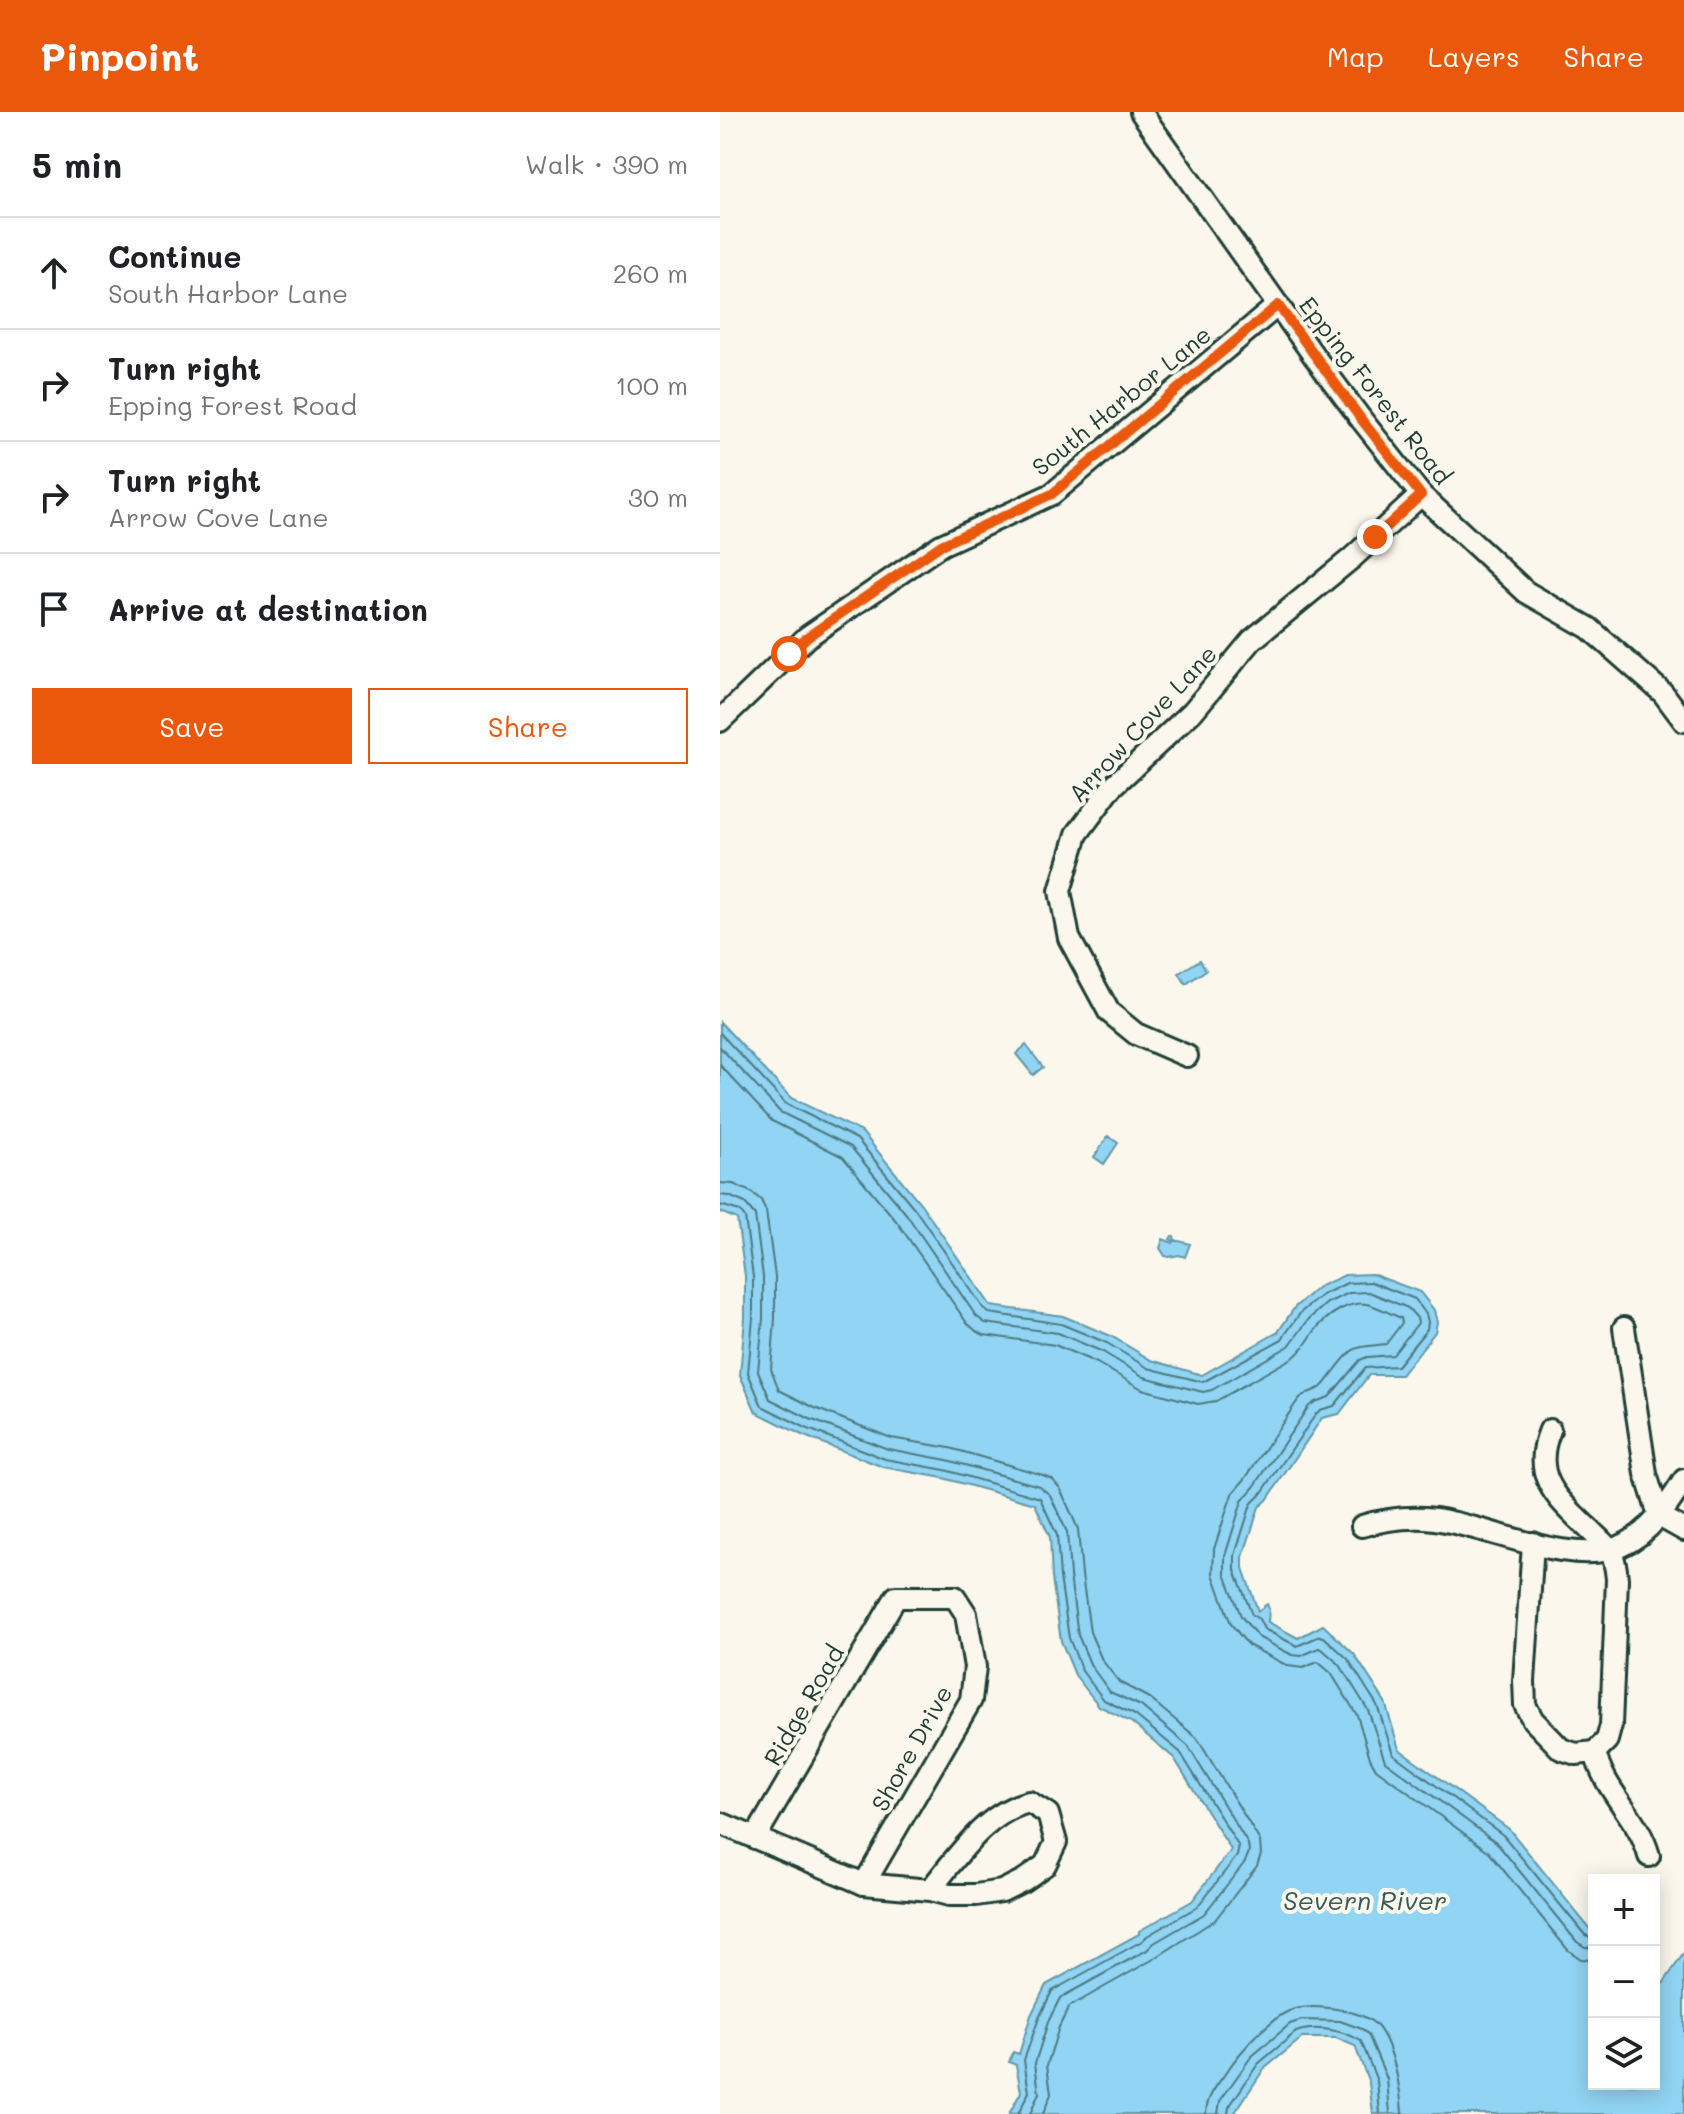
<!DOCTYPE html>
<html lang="en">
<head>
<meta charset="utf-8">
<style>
  :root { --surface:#fff; --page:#f6f6f6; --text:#202124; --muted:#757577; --line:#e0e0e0; --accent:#ea580c }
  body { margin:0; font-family:Mali,sans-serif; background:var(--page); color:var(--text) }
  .controls { position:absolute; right:24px; bottom:24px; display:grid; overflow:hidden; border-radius:0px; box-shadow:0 4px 20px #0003 }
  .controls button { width:72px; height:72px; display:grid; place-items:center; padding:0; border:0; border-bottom:2px solid var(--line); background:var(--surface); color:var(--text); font:40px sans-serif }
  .stop { position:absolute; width:24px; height:24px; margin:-18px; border:6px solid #ea580c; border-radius:50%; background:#fff }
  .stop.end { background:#ea580c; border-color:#fff; box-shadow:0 2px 8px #0008 }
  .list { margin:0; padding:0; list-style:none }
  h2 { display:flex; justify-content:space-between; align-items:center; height:104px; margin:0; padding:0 32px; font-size:34px }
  h2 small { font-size:26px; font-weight:400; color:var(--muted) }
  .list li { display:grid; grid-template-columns:52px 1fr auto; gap:24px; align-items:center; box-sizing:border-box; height:112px; padding:0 32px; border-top:2px solid var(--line) }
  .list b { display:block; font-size:30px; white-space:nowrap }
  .list p { margin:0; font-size:26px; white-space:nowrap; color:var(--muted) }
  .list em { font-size:26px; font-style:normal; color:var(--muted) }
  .actions { display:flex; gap:16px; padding:24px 32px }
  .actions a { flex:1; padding:18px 0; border:2px solid var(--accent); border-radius:0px; text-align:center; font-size:28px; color:var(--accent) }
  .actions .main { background:var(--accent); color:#fff }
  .icon { flex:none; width:44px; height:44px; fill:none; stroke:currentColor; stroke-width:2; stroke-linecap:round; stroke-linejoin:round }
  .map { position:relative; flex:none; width:964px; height:2002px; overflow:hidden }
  header { display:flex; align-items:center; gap:48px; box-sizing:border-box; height:112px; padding:0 40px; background:var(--accent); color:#fff }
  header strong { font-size:38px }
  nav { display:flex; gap:44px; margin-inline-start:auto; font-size:28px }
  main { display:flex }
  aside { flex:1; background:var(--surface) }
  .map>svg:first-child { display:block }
  .water { fill:#91d4f3; stroke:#6398a7; stroke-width:2 }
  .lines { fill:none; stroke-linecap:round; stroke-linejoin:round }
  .shore { stroke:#4d7980; stroke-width:2 }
  .minor-casing { stroke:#1f3d34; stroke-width:26 }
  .minor { stroke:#fbf7ec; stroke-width:20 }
  .route { stroke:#ea580c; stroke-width:10 }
  .labels { text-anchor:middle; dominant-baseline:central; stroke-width:8; stroke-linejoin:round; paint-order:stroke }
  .street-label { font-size:24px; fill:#1f3d34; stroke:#fbf7ec }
  .water-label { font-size:26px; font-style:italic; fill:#365b5a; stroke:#fbf7ec }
</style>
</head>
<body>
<header>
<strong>Pinpoint</strong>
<nav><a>Map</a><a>Layers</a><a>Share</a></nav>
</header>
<main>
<aside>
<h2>5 min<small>Walk · 390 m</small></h2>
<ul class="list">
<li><svg class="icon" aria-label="ahead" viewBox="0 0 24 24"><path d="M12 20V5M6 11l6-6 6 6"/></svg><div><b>Continue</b><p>South Harbor Lane</p></div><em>260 m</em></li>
<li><svg class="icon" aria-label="right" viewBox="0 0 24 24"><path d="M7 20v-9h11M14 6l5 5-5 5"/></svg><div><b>Turn right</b><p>Epping Forest Road</p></div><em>100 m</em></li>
<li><svg class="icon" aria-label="right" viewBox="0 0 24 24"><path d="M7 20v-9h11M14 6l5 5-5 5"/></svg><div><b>Turn right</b><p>Arrow Cove Lane</p></div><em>30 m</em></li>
<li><svg class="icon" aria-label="arrive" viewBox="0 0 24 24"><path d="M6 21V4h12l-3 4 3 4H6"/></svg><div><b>Arrive at destination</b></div></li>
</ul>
<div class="actions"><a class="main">Save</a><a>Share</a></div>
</aside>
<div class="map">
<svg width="964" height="2002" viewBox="0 0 964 2002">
  <rect width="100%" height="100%" fill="#fbf7ec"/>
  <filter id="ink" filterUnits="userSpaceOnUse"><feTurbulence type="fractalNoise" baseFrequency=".0125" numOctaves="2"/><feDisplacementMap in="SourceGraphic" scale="16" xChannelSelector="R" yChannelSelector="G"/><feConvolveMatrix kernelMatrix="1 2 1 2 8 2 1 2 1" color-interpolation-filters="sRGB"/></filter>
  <g filter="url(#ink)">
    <g class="water">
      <polygon points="480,848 486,858 466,872 459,861"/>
      <polygon points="0,910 71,986 142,1020 201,1092 271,1194 343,1204 391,1224 431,1248 482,1263 558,1220 575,1195 598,1175 625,1163 652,1162 700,1180 714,1198 717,1210 715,1220 681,1263 649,1263 619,1302 602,1306 547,1388 539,1395 523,1445 523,1456 538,1499 547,1492 549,1497 548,1510 578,1526 603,1513 634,1542 665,1590 679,1637 789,1717 874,1822 874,1972 934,1972 934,1877 940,1876 964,1841 964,2002 653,2002 649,1971 635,1934 616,1926 582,1926 544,1957 514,2002 289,2002 301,1980 296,1953 289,1950 293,1940 299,1942 311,1903 326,1873 419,1822 419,1819 472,1789 511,1738 454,1646 411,1610 379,1594 355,1563 341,1529 332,1466 330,1425 315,1392 223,1366 163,1355 82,1323 36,1300 20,1263 25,1206 25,1164 17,1107 0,1100"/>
      <polygon points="306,933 323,955 313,963 296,942"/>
      <polygon points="388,1024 398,1031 384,1052 374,1045"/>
      <polygon points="452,1124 454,1124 455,1128 470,1132 465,1145 459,1143 449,1145 445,1144 440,1136 443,1127 453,1131 454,1129 450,1127"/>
    </g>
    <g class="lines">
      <g class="shore">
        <polyline points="0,921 66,992 137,1027 195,1097 264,1197 269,1201 341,1212 387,1231 428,1256 483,1270 562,1227 581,1200 602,1183 627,1171 651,1170 695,1187 706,1202 708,1210 707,1217 677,1254 645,1256 614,1294 600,1298 596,1302 541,1382 531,1392 515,1443 515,1458 532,1503 539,1507 544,1517 577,1534 600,1524 604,1525 628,1547 657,1593 673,1642 783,1723 865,1823 874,1826"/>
        <polyline points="0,935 60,1000 131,1035 187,1103 256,1204 265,1211 338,1221 383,1240 424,1265 483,1280 492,1278 569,1234 589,1207 607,1191 629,1181 649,1180 688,1196 697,1206 698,1211 673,1243 647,1245 640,1248 609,1285 595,1290 589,1294 534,1375 522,1389 505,1444 505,1462 521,1504 538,1525 572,1543 581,1544 599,1536 602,1537 620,1553 648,1598 665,1649 776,1730 857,1830 865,1835 874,1836"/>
        <path d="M 0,953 L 52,1009 L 123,1045 L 177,1110 L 247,1211 L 256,1219 L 264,1223 L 335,1233 L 377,1251 L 422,1277 L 478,1292 L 496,1289 L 574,1245 C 584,1237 589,1226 597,1216 C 608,1203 629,1189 646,1192 C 657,1194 671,1202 681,1206 L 682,1211 L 666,1232 C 632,1236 635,1232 613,1261 C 609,1265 605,1273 600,1276 C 591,1280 585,1281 578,1288 L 525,1367 L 512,1382 L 494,1437 L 493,1462 L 511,1512 L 528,1533 L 568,1554 L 583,1556 L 598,1550 L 611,1561 L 637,1603 L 650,1646 L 656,1657 L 768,1739 L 848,1838 L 861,1847 L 874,1848"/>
        <polyline points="0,1071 13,1072 31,1080 41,1088 46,1099 55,1165 55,1207 51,1257 59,1278 95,1296 171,1326 230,1336 323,1363 332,1367 340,1376 358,1417 362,1463 370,1520 382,1548 399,1570 429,1586 477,1626 540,1729 541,1742 537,1754 495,1808 432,1848 349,1895 339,1915 327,1953 331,1982 323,2002"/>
        <polyline points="0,1083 9,1084 25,1091 35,1103 43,1165 43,1207 38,1259 50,1287 90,1307 168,1337 227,1348 319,1374 330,1383 347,1420 350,1464 358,1523 371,1554 390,1580 421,1594 468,1634 528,1732 529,1740 525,1750 484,1802 434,1831 427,1838 340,1886 328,1910 315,1951 319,1981 310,2002"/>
        <polyline points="0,1093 20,1099 25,1106 33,1165 33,1206 28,1261 42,1294 86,1316 165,1347 225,1358 320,1386 337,1423 340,1465 349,1526 362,1559 384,1588 415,1603 460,1640 519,1735 517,1744 477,1795 427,1824 422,1829 332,1879 319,1906 304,1948 309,1980 298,2002"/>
        <path d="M 486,2002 C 486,1985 498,1972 507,1959 C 520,1940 548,1908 569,1899 C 589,1890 642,1897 657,1914 C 673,1932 681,1978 682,2002"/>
        <polyline points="498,2002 500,1989 531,1945 570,1912 582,1908 620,1909 642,1917 648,1922 667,1967 670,2002"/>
        <path d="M 508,2002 L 509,1995 L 538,1952 L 576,1920 C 596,1913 623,1918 641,1929 L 657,1969 L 660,2002"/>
      </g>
      <defs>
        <g id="minor">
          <polyline points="421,0 594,244 641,307 701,383 806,480 869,516 943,581 964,609"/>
          <polyline points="0,609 87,525 221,433 332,382 558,193"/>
          <polyline points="467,944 416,922 389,900 349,826 340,779 357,722 392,675 473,599 532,528 632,446 701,383"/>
          <polyline points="904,1216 926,1362 939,1404"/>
          <path d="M 830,1318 C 810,1366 839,1388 871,1419 C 877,1425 884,1431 889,1437 C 895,1446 896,1457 897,1467 L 891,1613 L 887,1628 L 875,1640"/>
          <polyline points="939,1404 964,1418"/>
          <path d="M 642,1414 C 666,1407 690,1404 715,1407 C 767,1414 853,1456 901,1434 C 930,1421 948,1394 964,1368"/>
          <polyline points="813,1431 804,1569 805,1593 813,1608 841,1637 856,1642 875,1640"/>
          <path d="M 875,1640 C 884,1680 919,1705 929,1744"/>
          <path d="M 0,1711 L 144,1772 L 210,1778 L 229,1783 L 256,1783 L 282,1779 L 304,1768 L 325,1753 L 336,1730 L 328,1702 L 309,1690 C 266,1700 237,1745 210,1778"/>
          <polyline points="35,1726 176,1485 235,1485 246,1502 255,1555 251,1588 144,1772"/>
        </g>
      </defs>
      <use href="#minor" class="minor-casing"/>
      <use href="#minor" class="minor"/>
    </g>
  </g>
  <g class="lines" filter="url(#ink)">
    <polyline class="route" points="69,542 87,525 221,433 332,382 558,193 641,307 701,383 655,425"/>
  </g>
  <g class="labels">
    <g class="street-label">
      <text transform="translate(656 278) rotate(52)">Epping Forest Road</text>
      <text transform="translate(401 288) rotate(-39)">South Harbor Lane</text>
      <text transform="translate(422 611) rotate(-47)">Arrow Cove Lane</text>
      <text transform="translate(83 1593) rotate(-60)">Ridge Road</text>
      <text transform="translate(191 1636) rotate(-61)">Shore Drive</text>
    </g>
    <g class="water-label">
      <text x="645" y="1788">Severn River</text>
    </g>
  </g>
</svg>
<div class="controls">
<button>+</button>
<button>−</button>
<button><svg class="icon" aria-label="layers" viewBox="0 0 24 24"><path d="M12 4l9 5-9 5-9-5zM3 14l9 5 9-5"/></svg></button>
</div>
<div class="stop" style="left:69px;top:542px"></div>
<div class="stop end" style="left:655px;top:425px"></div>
</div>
</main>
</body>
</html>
